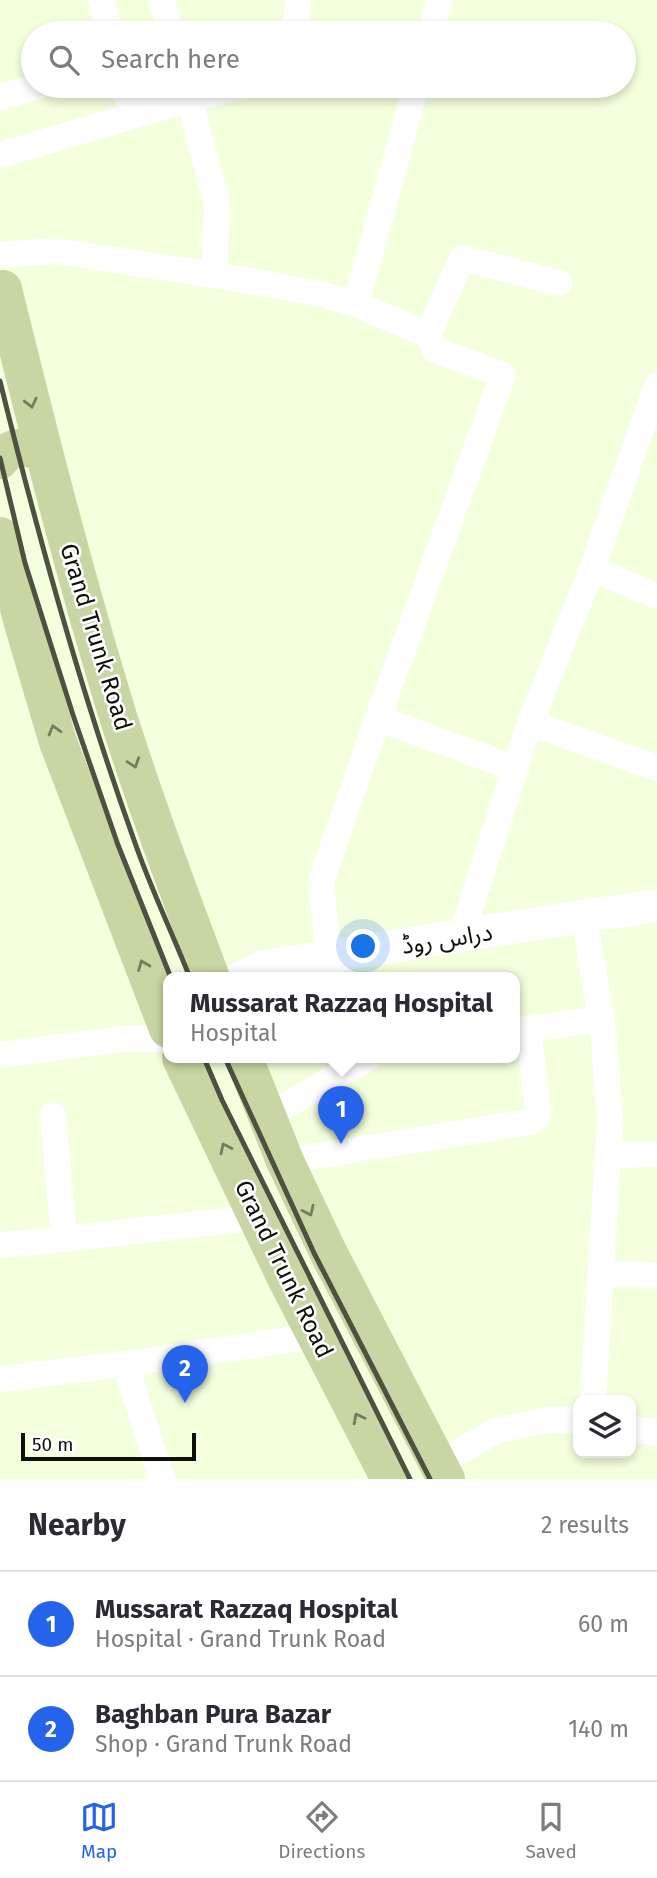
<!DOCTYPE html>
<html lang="en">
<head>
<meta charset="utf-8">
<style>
  :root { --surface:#fff; --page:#f2f2f3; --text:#2b2b33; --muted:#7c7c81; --line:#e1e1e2; --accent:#2563eb }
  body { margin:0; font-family:"Fira Sans","Noto Sans Arabic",sans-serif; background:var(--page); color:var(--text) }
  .controls { position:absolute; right:21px; bottom:21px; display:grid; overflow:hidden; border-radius:14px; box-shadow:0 4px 10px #0003 }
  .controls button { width:63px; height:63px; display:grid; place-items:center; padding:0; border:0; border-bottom:2px solid var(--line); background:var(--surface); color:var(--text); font:35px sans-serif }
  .scale { position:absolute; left:21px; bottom:18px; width:175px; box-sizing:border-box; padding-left:7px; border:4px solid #0e1107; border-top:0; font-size:19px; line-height:24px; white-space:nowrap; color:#0e1107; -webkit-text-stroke:5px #fff; paint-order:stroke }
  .you { position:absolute; left:364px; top:947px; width:24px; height:24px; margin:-18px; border:5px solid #fff; border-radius:50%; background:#1a73e8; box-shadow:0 0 0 10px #1a73e833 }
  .badge { display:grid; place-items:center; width:46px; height:46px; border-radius:50%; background:var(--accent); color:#fff; font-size:23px; font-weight:700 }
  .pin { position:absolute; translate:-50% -58px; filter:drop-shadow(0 2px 4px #0008) }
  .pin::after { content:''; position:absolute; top:37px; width:24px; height:21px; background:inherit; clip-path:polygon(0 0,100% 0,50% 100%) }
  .popup { position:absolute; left:163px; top:972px; width:357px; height:91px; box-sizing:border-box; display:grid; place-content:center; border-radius:14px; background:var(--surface); filter:drop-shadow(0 2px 5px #0005); font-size:23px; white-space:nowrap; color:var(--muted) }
  .popup b { font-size:26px; color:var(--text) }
  .popup::after { content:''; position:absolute; left:50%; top:100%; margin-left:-14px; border:14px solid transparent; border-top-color:var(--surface) }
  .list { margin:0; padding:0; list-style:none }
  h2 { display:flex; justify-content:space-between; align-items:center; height:91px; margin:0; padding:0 28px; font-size:30px }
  h2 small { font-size:23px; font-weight:400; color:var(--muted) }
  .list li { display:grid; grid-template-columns:46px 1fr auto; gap:21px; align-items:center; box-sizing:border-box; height:105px; padding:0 28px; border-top:2px solid var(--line) }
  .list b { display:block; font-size:26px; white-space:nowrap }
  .list p { margin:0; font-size:23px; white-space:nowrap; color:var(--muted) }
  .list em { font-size:23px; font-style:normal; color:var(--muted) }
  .icon { flex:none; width:38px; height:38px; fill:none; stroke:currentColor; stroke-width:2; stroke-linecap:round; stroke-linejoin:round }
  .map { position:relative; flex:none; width:657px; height:1479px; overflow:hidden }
  .search { position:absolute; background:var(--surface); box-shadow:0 4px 10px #0003; left:21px; right:21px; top:21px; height:77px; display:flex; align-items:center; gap:18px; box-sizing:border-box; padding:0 24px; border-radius:38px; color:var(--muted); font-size:26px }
  .sheet { height:301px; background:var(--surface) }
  nav { display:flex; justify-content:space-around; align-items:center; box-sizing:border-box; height:98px; border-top:2px solid var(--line); background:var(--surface); font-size:19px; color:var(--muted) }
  nav a { display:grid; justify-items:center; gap:4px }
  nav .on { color:var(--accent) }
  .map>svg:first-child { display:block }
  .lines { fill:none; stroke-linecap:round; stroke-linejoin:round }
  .minor { stroke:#fff; stroke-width:26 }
  .tertiary { stroke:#fff; stroke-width:33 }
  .primary { stroke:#c8d6a4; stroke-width:38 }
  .rail { stroke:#4c5140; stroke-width:5 }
  .oneway { stroke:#747d5d }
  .labels { text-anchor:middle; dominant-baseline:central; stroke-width:5; stroke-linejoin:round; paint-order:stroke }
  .street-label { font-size:24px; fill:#0e1107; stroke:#fff }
</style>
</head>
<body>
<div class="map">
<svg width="657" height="1479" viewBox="0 0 657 1479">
  <rect width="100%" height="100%" fill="#f4ffdd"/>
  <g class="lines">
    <g class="minor">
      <polyline points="101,0 110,33"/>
      <polyline points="161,0 171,33"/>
      <polyline points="298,0 296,19 300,33"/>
      <polyline points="431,33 439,0"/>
      <polyline points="124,86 133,115"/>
      <polyline points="186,86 217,204 214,275"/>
      <polyline points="0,97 41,86"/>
      <polyline points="0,155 190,99 245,86"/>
      <polyline points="0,255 56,251 214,275 317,293 356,304 428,335 435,350 503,375 378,718 321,881 329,958"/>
      <polyline points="356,304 416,86"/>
      <polyline points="428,335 462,258 559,283"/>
      <polyline points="592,569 657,596"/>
      <polyline points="378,718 516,769"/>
      <polyline points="530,723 657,768"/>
      <polyline points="584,916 603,1029 610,1121 593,1400"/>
      <polyline points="461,937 530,723 592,569 657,385"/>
      <polyline points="514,1031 601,1019"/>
      <polyline points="0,1055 121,1039 168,1039"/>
      <polyline points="53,1115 64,1239"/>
      <polyline points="268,1116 368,1058"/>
      <polyline points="608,1155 657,1154"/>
      <polyline points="285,1161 530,1122 537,1117 538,1109 528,1029"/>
      <polyline points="0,1245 64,1239 259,1217"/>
      <polyline points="602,1274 657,1275"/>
      <polyline points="125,1364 162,1479"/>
      <polyline points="0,1379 125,1364 315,1336"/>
      <polyline points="631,1428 657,1433"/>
      <polyline points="438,1464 495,1431 547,1420 578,1420"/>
    </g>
    <polyline class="tertiary" points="240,978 263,967 584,916 657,906"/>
    <g class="primary">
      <path d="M 3,289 C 38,431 74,573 117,713 C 145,802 178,890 211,978"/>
      <path d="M 0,460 C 11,444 27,446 43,453"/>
      <polyline points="0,536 22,620 58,742 168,1029"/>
      <polyline points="181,1058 287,1280 390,1479"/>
      <polyline points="244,1058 285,1161 328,1252 446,1479"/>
    </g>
    <g class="rail">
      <path d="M 0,381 C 38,536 80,690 134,840 C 150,887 172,932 190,978"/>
      <polyline points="0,458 25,563 73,715 118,845 171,978"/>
      <polyline points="204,1058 222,1100 410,1479"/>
      <polyline points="225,1058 314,1253 430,1479"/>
    </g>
  </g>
  <defs><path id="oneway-chevron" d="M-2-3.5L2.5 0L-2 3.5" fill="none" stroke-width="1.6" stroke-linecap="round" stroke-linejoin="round" transform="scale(1.75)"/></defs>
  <g class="oneway">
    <use href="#oneway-chevron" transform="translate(31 403) rotate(76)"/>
    <use href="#oneway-chevron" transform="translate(54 730) rotate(-106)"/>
    <use href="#oneway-chevron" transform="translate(134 763) rotate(71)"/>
    <use href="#oneway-chevron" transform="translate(143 965) rotate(-112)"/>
    <use href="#oneway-chevron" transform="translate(225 1148) rotate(-116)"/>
    <use href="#oneway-chevron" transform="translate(309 1211) rotate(65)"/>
    <use href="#oneway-chevron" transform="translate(358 1418) rotate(-117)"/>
  </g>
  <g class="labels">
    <g class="street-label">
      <text transform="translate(96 637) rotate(73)">Grand Trunk Road</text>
      <text transform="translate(447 939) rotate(-9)">دراس روڈ</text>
      <text transform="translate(284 1269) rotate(64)">Grand Trunk Road</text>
    </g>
  </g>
</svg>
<div class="controls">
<button><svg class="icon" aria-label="layers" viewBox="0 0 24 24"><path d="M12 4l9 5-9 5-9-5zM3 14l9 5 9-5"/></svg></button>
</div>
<div class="scale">50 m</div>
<div class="you"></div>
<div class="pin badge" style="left:341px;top:1144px">1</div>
<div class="popup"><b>Mussarat Razzaq Hospital</b>Hospital</div>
<div class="pin badge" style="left:185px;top:1403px">2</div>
<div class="search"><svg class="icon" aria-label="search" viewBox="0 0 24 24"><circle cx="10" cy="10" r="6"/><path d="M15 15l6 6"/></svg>Search here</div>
</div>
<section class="sheet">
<h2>Nearby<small>2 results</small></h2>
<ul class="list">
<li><span class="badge">1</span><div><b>Mussarat Razzaq Hospital</b><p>Hospital · Grand Trunk Road</p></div><em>60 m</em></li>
<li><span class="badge">2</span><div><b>Baghban Pura Bazar</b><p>Shop · Grand Trunk Road</p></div><em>140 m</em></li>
</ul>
</section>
<nav>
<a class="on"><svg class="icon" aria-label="map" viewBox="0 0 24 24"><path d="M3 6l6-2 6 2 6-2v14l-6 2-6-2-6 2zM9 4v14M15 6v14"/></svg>Map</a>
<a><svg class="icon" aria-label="directions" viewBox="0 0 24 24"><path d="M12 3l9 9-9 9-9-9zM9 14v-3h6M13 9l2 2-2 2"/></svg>Directions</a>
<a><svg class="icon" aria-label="saved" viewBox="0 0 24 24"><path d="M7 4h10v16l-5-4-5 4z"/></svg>Saved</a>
</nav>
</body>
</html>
